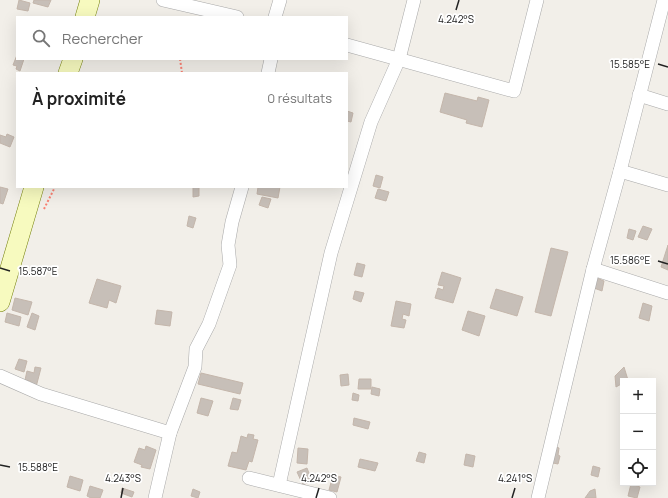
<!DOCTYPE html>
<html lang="fr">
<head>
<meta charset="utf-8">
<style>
  :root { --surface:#fff; --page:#f2f2f2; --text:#222; --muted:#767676; --line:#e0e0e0 }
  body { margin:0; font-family:Manrope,sans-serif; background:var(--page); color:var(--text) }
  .controls { position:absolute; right:12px; bottom:12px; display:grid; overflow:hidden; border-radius:0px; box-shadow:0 4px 16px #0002 }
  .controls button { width:36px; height:36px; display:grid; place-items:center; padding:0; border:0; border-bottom:1px solid var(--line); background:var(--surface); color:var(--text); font:20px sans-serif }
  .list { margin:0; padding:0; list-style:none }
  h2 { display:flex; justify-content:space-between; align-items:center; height:52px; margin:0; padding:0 16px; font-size:17px }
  h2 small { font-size:13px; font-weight:400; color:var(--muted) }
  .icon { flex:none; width:22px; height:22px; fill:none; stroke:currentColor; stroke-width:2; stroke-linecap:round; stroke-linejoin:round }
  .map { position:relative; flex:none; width:668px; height:498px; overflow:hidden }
  .search { position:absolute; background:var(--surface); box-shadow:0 4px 16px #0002; left:16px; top:16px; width:332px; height:44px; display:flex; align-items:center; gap:10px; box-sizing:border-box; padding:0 14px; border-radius:0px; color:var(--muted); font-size:15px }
  .panel { position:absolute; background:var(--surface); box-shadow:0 4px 16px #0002; left:16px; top:72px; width:332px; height:116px; border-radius:0px }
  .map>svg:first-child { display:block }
  .building { fill:#c7bfb8; stroke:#c4b6ab }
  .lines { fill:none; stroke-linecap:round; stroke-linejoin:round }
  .street-casing { stroke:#a9a9a9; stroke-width:14 }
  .secondary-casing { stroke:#707d05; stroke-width:20 }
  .path { stroke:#fa8072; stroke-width:2; stroke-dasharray:2 2; stroke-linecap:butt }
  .street { stroke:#fff; stroke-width:13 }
  .secondary { stroke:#f7fabf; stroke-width:19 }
  .ticks { fill:none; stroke:#222; stroke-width:1.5 }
  .ticks-label { font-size:10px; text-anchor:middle; fill:#222; stroke:#fff; stroke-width:3.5; stroke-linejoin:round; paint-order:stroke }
</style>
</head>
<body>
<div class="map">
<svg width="668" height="498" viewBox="0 0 668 498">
  <rect width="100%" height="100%" fill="#f2efe9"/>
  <g class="building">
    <polygon points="19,0 30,3 28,11 17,9"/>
    <polygon points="34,0 51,0 48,7 33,3"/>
    <polygon points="17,55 17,59 24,59 20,71 16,69 17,66 13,65"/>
    <polygon points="445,93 477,101 478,97 489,100 482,127 466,123 467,120 440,112"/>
    <polygon points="347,111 353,113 351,122 347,121"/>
    <polygon points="7,134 14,137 10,147 0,143 0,135 6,137"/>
    <polygon points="376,175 383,177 380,188 373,186"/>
    <polygon points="0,187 8,189 3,204 0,203"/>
    <polygon points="193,187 199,187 199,196 193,197"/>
    <polygon points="258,187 280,187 278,198 257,194"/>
    <polygon points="378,189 389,192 386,201 375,198"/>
    <polygon points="262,197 271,199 268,208 259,205"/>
    <polygon points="189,216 196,218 193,228 187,226"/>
    <polygon points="643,226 652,229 647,240 638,237"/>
    <polygon points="629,229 636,231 633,240 627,238"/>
    <polygon points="668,245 668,270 661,267"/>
    <polygon points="551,248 568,252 551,316 535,312"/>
    <polygon points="357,263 365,265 362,277 354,275"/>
    <polygon points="442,272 461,278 453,303 435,298 438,288 443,290 444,286 438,285"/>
    <polygon points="597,278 604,281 602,291 594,288"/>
    <polygon points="97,279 121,286 116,303 109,300 107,308 89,303"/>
    <polygon points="496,289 523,297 517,316 490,308"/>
    <polygon points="355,291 364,293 361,302 353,299"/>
    <polygon points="15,298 32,302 28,315 12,310"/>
    <polygon points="396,301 411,304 409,316 403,314 402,319 406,320 404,328 391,326"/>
    <polygon points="643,303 652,306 649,321 639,318"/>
    <polygon points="157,310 172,312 170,326 155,324"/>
    <polygon points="468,311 485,316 479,336 462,330"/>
    <polygon points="7,313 21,317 19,326 5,322"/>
    <polygon points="32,313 39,316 35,330 27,327"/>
    <polygon points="19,359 27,361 24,372 15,369"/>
    <polygon points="35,367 41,368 36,387 29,386 31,381 25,380 27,371 34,373"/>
    <polygon points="624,367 628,380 623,381 623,383 616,387 615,376"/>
    <polygon points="201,373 243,383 240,394 198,384"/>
    <polygon points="348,374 349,385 341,386 340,375"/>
    <polygon points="359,379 371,379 371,389 358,389"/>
    <polygon points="372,387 380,389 379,396 371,394"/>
    <polygon points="353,393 359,395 358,401 352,400"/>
    <polygon points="201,398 213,401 208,416 197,413"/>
    <polygon points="233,398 241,400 238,410 230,409"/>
    <polygon points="354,418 370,422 368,429 353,425"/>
    <polygon points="248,434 254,435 253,439 258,440 252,462 249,461 246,470 228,466 232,452 237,453 241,436 247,438"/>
    <polygon points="146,446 156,450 150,469 141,467 142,465 134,462 139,448 145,450"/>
    <polygon points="552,446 559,448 558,455 560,456 558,464 548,462"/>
    <polygon points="298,448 308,449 307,464 297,463"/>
    <polygon points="419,452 426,454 424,463 416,461"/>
    <polygon points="466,454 475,456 473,467 464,465"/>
    <polygon points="360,459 378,463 375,471 358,467"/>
    <polygon points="593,466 600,468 598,477 591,475"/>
    <polygon points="307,468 312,481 303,485 297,472"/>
    <polygon points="333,475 341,477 337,492 329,490"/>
    <polygon points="70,476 83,480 80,491 67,487"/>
    <polygon points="631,484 640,487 637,498 628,496"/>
    <polygon points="90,486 103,490 100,498 91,498 87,496"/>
    <polygon points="122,488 134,492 132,497 121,493"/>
    <polygon points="193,489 200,492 198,498 191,496"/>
    <polygon points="595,489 596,498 585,498 590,491"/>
  </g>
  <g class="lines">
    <defs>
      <g id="street">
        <polyline points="163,0 237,17"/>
        <polyline points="275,17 280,0"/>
        <polyline points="347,45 514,91 537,0"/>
        <polyline points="268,73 271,59"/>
        <polyline points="639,95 668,104"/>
        <polyline points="620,171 668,185"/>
        <polyline points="593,269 668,293"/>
        <polyline points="0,376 41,394 170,433"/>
        <polyline points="249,478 330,498"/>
        <polyline points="279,485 331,253 371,122 399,59 414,0"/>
        <polyline points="155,498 170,433 195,367 196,349 209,324 230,265 228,245 232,222 242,187"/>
        <polyline points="538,498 593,269 620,171 664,0"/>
      </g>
      <g id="secondary">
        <polyline points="85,17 90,0"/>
        <polyline points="68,73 73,59"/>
        <polyline points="0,302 34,187"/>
      </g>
    </defs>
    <use href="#street" class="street-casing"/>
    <use href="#secondary" class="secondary-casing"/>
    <g class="path">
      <polyline points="180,59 182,73"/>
      <polyline points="44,209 55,187"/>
    </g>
    <use href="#street" class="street"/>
    <use href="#secondary" class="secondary"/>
  </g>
  <path class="ticks" d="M 456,10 L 459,0M 658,64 L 668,67M 658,261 L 668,264M 0,268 L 10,271M 0,465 L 10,467M 121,498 L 123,488M 316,498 L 319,488M 512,498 L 515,488"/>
  <g class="ticks-label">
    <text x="456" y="23">4.242°S</text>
    <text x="630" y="68">15.585°E</text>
    <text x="630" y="264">15.586°E</text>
    <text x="38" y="275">15.587°E</text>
    <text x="38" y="471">15.588°E</text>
    <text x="123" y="482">4.243°S</text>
    <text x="319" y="482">4.242°S</text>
    <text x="515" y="482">4.241°S</text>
  </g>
</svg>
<div class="controls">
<button>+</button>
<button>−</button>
<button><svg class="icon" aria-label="locate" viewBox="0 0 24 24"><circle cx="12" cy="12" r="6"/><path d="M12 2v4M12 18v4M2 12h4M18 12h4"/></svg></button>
</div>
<div class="search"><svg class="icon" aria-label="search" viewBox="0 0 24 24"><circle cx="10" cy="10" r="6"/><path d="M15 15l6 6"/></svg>Rechercher</div>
<section class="panel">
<h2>À proximité<small>0 résultats</small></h2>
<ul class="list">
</ul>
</section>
</div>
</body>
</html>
